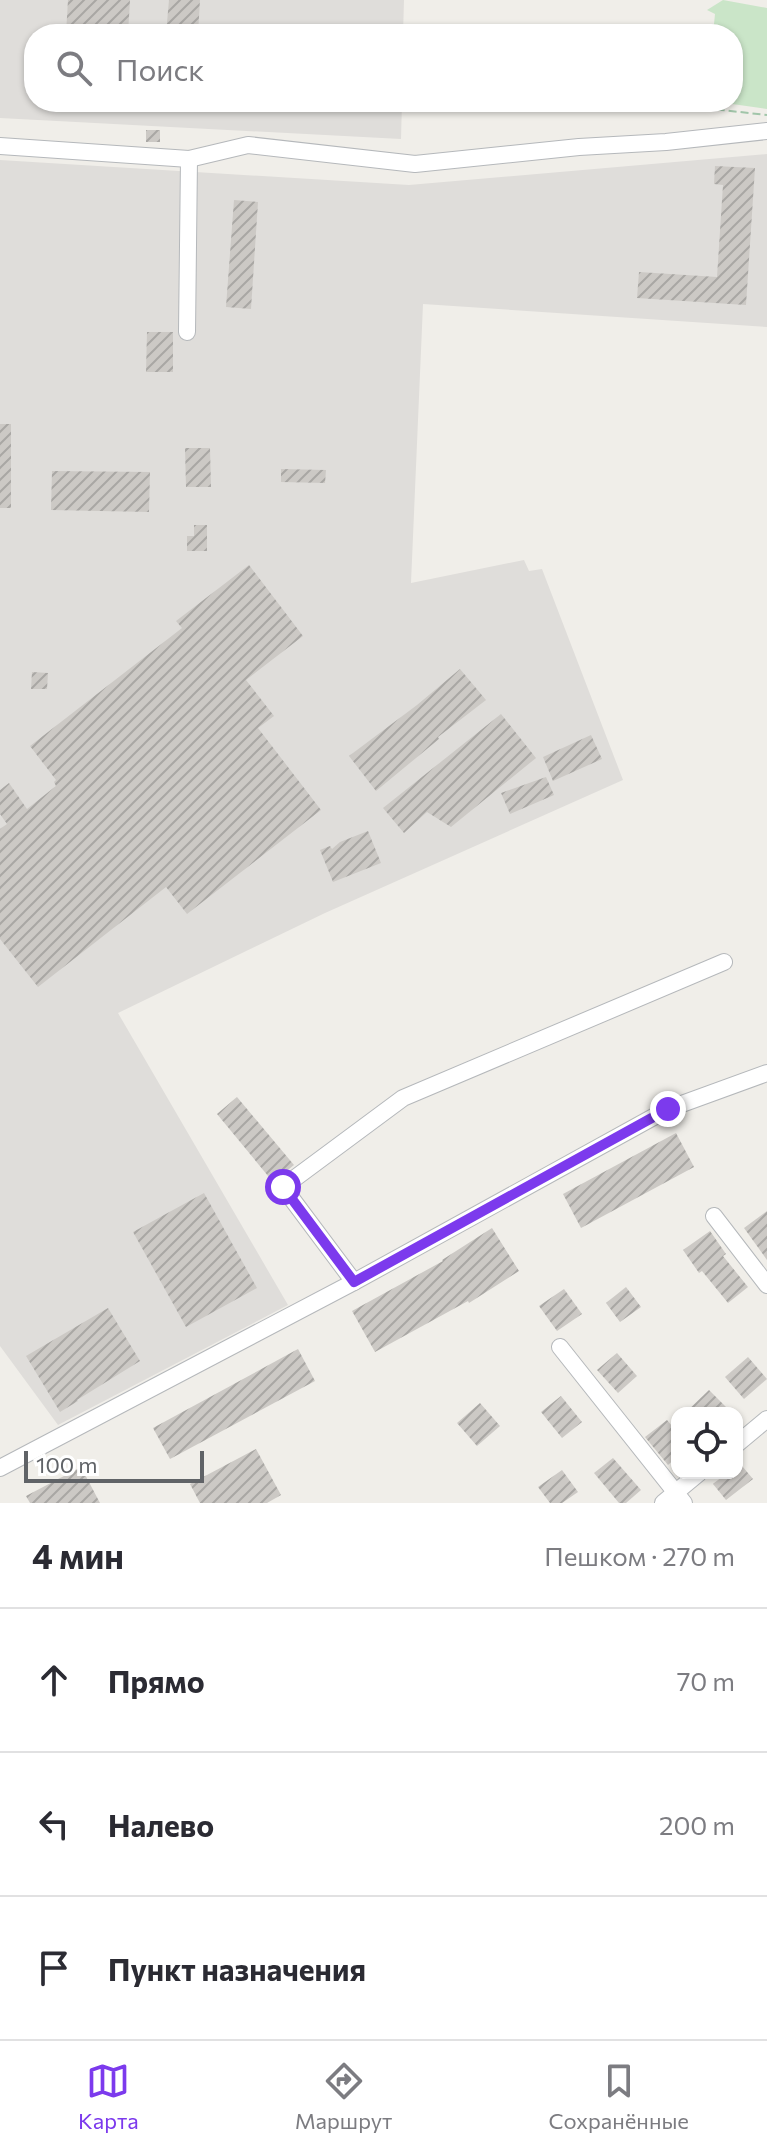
<!DOCTYPE html>
<html lang="ru">
<head>
<meta charset="utf-8">
<style>
  :root { --surface:#fff; --page:#f7f7f7; --text:#2b2b33; --muted:#7c7c81; --line:#e1e1e2; --accent:#7c3aed }
  body { margin:0; font-family:Commissioner,sans-serif; background:var(--page); color:var(--text) }
  .controls { position:absolute; right:24px; bottom:24px; display:grid; overflow:hidden; border-radius:16px; box-shadow:0 2px 6px #0004 }
  .controls button { width:72px; height:72px; display:grid; place-items:center; padding:0; border:0; border-bottom:2px solid var(--line); background:var(--surface); color:var(--text); font:40px sans-serif }
  .scale { position:absolute; left:24px; bottom:20px; width:180px; box-sizing:border-box; padding-left:8px; border:4px solid #606367; border-top:0; font-size:22px; line-height:28px; white-space:nowrap; color:#606367; -webkit-text-stroke:6px #fff; paint-order:stroke }
  .stop { position:absolute; width:24px; height:24px; margin:-18px; border:6px solid #7c3aed; border-radius:50%; background:#fff }
  .stop.end { background:#7c3aed; border-color:#fff; box-shadow:0 2px 8px #0008 }
  .list { margin:0; padding:0; list-style:none }
  h2 { display:flex; justify-content:space-between; align-items:center; height:104px; margin:0; padding:0 32px; font-size:34px }
  h2 small { font-size:26px; font-weight:400; color:var(--muted) }
  .list li { display:grid; grid-template-columns:52px 1fr auto; gap:24px; align-items:center; box-sizing:border-box; height:144px; padding:0 32px; border-top:2px solid var(--line) }
  .list b { display:block; font-size:30px; white-space:nowrap }
  .list em { font-size:26px; font-style:normal; color:var(--muted) }
  .icon { flex:none; width:44px; height:44px; fill:none; stroke:currentColor; stroke-width:2; stroke-linecap:round; stroke-linejoin:round }
  .map { position:relative; flex:none; width:767px; height:1503px; overflow:hidden }
  .search { position:absolute; background:var(--surface); box-shadow:0 2px 6px #0004; left:24px; right:24px; top:24px; height:88px; display:flex; align-items:center; gap:20px; box-sizing:border-box; padding:0 28px; border-radius:32px; color:var(--muted); font-size:30px }
  .sheet { height:536px; background:var(--surface) }
  nav { display:flex; justify-content:space-around; align-items:center; box-sizing:border-box; height:112px; border-top:2px solid var(--line); background:var(--surface); font-size:22px; color:var(--muted) }
  nav a { display:grid; justify-items:center; gap:4px }
  nav .on { color:var(--accent) }
  .map>svg:first-child { display:block }
  .industrial { fill:#dfddda }
  .park { fill:#cae5c8 }
  .building { fill:url(#building-hatch) }
  .lines { fill:none; stroke-linecap:round; stroke-linejoin:round }
  .minor-casing { stroke:#b5b8bb; stroke-width:18 }
  .path { stroke:#a1c5a9; stroke-width:2; stroke-dasharray:8 4; stroke-linecap:butt }
  .minor { stroke:#fff; stroke-width:16 }
  .route { stroke:#7c3aed; stroke-width:10 }
</style>
</head>
<body>
<div class="map">
<svg width="767" height="1503" viewBox="0 0 767 1503">
  <defs>
    <pattern id="building-hatch" width="6" height="6" patternUnits="userSpaceOnUse" patternTransform="scale(2)"><rect width="6" height="6" fill="#ccc9c5"/><path d="M-1 1l2-2M0 6l6-6M5 7l2-2" fill="none" stroke="#a9a7a4"/></pattern>
  </defs>
  <rect width="100%" height="100%" fill="#f0eee9"/>
  <g class="industrial">
    <polygon points="0,0 404,0 403,34 34,34 34,102 402,102 401,139 0,118"/>
    <polygon points="767,154 767,327 423,304 411,583 524,560 529,571 542,569 623,780 325,913 118,1013 288,1305 58,1425 0,1346 0,160 409,185"/>
  </g>
  <polygon class="park" points="723,0 767,8 767,109 718,102 733,102 733,34 713,34 715,14 707,10"/>
  <g class="building">
    <polygon points="68,0 130,0 128,34 66,34"/>
    <polygon points="169,0 200,0 198,34 166,34"/>
    <rect x="146" y="130" width="14" height="12"/>
    <polygon points="715,166 755,168 746,305 637,298 639,272 717,277 723,185 714,184"/>
    <polygon points="234,200 258,202 251,309 226,307"/>
    <polygon points="147,332 173,332 173,372 146,372"/>
    <rect x="0" y="424" width="11" height="84"/>
    <polygon points="185,448 210,448 211,487 186,487"/>
    <polygon points="281,469 326,470 325,483 281,482"/>
    <polygon points="52,471 150,472 149,512 51,510"/>
    <polygon points="194,525 207,525 207,551 187,551 187,536 194,536"/>
    <polygon points="249,565 303,636 246,680 274,716 258,728 321,810 187,914 166,887 38,987 0,939 0,829 7,824 0,814 0,790 9,783 27,809 56,786 54,782 56,780 30,746 182,628 176,621"/>
    <polygon points="460,669 486,700 438,737 439,739 376,791 349,756 417,705"/>
    <polygon points="32,672 48,673 47,689 31,689"/>
    <polygon points="501,714 536,758 451,827 427,812 404,833 383,808"/>
    <polygon points="591,735 602,759 553,781 543,757"/>
    <polygon points="546,777 554,795 510,814 501,793"/>
    <polygon points="368,831 381,863 333,882 320,850 330,846 332,849 340,842"/>
    <polygon points="237,1097 294,1165 273,1182 217,1114"/>
    <polygon points="676,1133 694,1167 581,1228 563,1194"/>
    <polygon points="204,1193 257,1288 186,1327 133,1232"/>
    <polygon points="767,1211 767,1260 744,1228"/>
    <polygon points="492,1228 519,1271 469,1303 468,1301 375,1352 352,1311 443,1261 442,1260"/>
    <polygon points="710,1231 726,1254 723,1256 748,1287 728,1303 702,1271 699,1273 683,1250"/>
    <polygon points="626,1287 641,1307 620,1322 606,1303"/>
    <polygon points="564,1289 582,1314 557,1331 539,1306"/>
    <polygon points="108,1308 140,1361 77,1400 78,1401 60,1412 26,1356"/>
    <polygon points="298,1349 315,1381 170,1459 153,1428"/>
    <polygon points="617,1353 637,1376 618,1393 597,1370"/>
    <polygon points="748,1357 767,1379 744,1399 725,1377"/>
    <polygon points="709,1390 726,1407 719,1413 685,1413"/>
    <polygon points="561,1396 582,1422 562,1438 541,1412"/>
    <polygon points="480,1403 500,1426 477,1446 457,1423"/>
    <polygon points="667,1420 677,1432 677,1457 668,1465 645,1437"/>
    <polygon points="256,1449 281,1495 267,1503 200,1503 190,1484"/>
    <polygon points="613,1458 641,1490 626,1503 619,1503 594,1473"/>
    <polygon points="737,1460 753,1479 726,1500 713,1484 727,1473 737,1473"/>
    <polygon points="81,1467 100,1503 30,1503 26,1496"/>
    <polygon points="562,1470 578,1492 562,1503 550,1503 538,1487"/>
  </g>
  <g class="lines">
    <defs>
      <g id="minor">
        <polyline points="0,146 189,159 248,145 415,164 579,147 666,142 767,131"/>
        <polyline points="187,332 189,159"/>
        <polyline points="714,1216 767,1285"/>
        <polyline points="354,1282 283,1187 403,1098 724,962"/>
        <polyline points="560,1347 684,1503"/>
        <polyline points="737,1444 767,1419"/>
        <polyline points="0,1468 354,1282 668,1109 767,1073"/>
        <polyline points="663,1503 699,1473"/>
      </g>
    </defs>
    <use href="#minor" class="minor-casing"/>
    <polyline class="path" points="714,102 712,109 767,115"/>
    <use href="#minor" class="minor"/>
  </g>
  <g class="lines">
    <polyline class="route" points="283,1187 354,1282 668,1109"/>
  </g>
</svg>
<div class="controls">
<button><svg class="icon" aria-label="locate" viewBox="0 0 24 24"><circle cx="12" cy="12" r="6"/><path d="M12 2v4M12 18v4M2 12h4M18 12h4"/></svg></button>
</div>
<div class="scale">100 m</div>
<div class="stop" style="left:283px;top:1187px"></div>
<div class="stop end" style="left:668px;top:1109px"></div>
<div class="search"><svg class="icon" aria-label="search" viewBox="0 0 24 24"><circle cx="10" cy="10" r="6"/><path d="M15 15l6 6"/></svg>Поиск</div>
</div>
<section class="sheet">
<h2>4 мин<small>Пешком · 270 m</small></h2>
<ul class="list">
<li><svg class="icon" aria-label="ahead" viewBox="0 0 24 24"><path d="M12 20V5M6 11l6-6 6 6"/></svg><div><b>Прямо</b></div><em>70 m</em></li>
<li><svg class="icon" aria-label="left" viewBox="0 0 24 24"><path d="M17 20v-9H6M10 6l-5 5 5 5"/></svg><div><b>Налево</b></div><em>200 m</em></li>
<li><svg class="icon" aria-label="arrive" viewBox="0 0 24 24"><path d="M6 21V4h12l-3 4 3 4H6"/></svg><div><b>Пункт назначения</b></div></li>
</ul>
</section>
<nav>
<a class="on"><svg class="icon" aria-label="map" viewBox="0 0 24 24"><path d="M3 6l6-2 6 2 6-2v14l-6 2-6-2-6 2zM9 4v14M15 6v14"/></svg>Карта</a>
<a><svg class="icon" aria-label="directions" viewBox="0 0 24 24"><path d="M12 3l9 9-9 9-9-9zM9 14v-3h6M13 9l2 2-2 2"/></svg>Маршрут</a>
<a><svg class="icon" aria-label="saved" viewBox="0 0 24 24"><path d="M7 4h10v16l-5-4-5 4z"/></svg>Сохранённые</a>
</nav>
</body>
</html>
